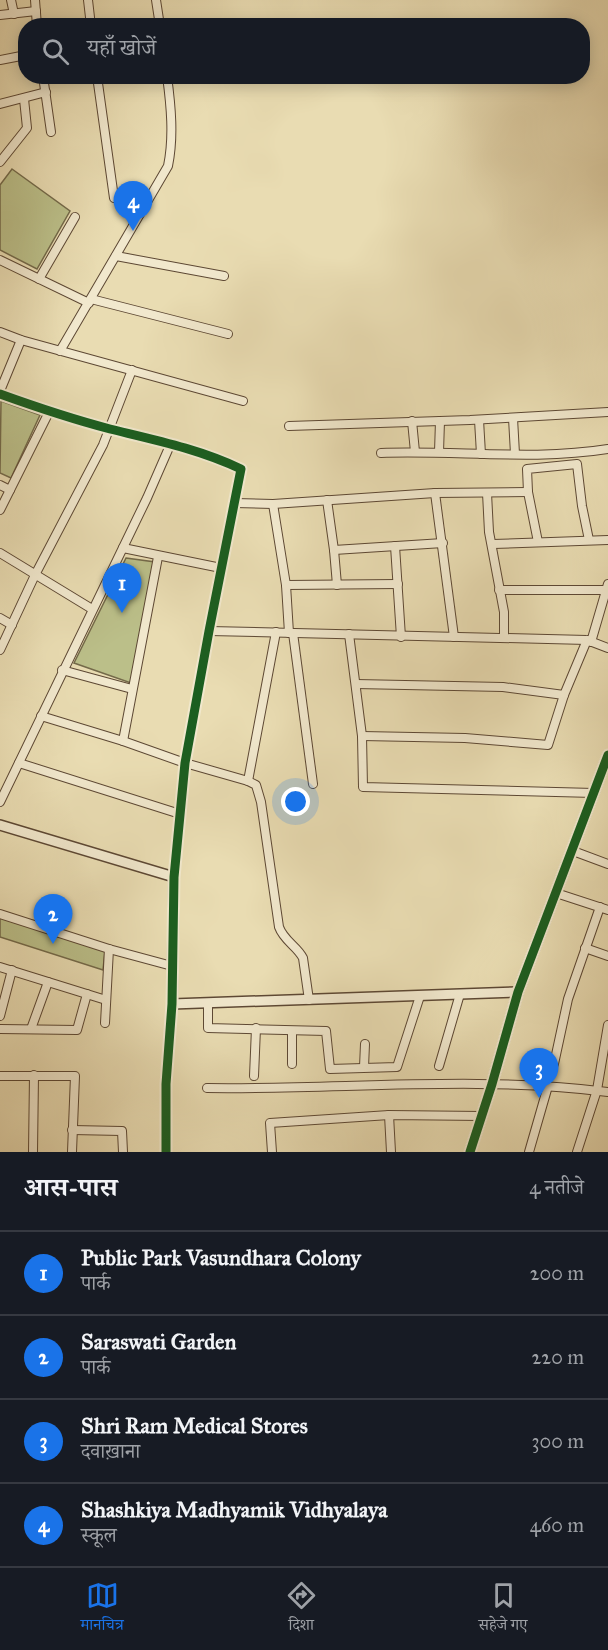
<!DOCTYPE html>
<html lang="hi">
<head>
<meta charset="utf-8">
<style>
  :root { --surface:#171b24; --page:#20242c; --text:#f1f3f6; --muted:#9ea1a6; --line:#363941; --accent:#1a73e8 }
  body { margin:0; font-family:"IM FELL Great Primer","Noto Serif Devanagari",serif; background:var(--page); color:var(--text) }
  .you { position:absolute; left:296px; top:802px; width:21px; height:21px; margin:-15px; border:4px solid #fff; border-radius:50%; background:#1a73e8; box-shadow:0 0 0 9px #1a73e833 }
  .badge { display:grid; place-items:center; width:39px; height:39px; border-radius:50%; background:var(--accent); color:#fff; font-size:20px; font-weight:700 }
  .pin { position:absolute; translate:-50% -50px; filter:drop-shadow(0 2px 3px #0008) }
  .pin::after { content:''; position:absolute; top:32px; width:21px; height:18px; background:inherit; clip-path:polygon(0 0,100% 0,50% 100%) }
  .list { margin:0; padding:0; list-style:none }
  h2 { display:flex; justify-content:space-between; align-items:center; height:78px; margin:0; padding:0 24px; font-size:26px }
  h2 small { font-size:20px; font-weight:400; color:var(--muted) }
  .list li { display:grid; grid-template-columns:39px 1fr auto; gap:18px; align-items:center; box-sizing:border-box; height:84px; padding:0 24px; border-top:2px solid var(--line) }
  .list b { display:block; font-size:22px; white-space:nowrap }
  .list p { margin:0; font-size:20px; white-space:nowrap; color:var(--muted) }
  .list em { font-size:20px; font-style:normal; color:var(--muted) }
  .icon { flex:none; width:33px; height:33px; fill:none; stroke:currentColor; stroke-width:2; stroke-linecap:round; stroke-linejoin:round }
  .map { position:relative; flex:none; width:608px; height:1152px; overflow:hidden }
  .search { position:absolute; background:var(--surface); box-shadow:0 3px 15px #0003; left:18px; right:18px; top:18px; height:66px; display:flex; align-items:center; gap:15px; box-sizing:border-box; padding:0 21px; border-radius:24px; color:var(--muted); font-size:22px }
  .sheet { height:414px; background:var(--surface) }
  nav { display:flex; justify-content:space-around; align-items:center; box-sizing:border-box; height:84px; border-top:2px solid var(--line); background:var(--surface); font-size:16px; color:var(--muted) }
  nav a { display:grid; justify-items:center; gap:3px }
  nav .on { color:var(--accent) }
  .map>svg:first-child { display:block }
  .green { fill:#bbbf89; stroke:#746a4a; stroke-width:1.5 }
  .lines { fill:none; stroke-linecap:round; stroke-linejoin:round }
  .minor-casing { stroke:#5d4834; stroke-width:10 }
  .tertiary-casing { stroke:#5d4834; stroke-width:12 }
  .minor { stroke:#f1e8cd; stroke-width:8 }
  .tertiary { stroke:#f1e8cd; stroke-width:9 }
  .cycleway-casing { stroke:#f1e8cd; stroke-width:13 }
  .cycleway { stroke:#1b5e20; stroke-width:9 }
</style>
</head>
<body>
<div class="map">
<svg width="608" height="1152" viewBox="0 0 608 1152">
  <rect width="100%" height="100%" fill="#e9dcb2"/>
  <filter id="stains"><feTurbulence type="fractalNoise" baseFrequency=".00333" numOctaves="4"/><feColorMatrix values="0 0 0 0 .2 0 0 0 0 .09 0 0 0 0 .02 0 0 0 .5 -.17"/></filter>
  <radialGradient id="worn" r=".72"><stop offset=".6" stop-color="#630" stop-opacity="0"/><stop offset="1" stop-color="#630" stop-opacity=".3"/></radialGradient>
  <g class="green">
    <polygon points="12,169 70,211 37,269 0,250 0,185"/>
    <polygon points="1,401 40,415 11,478 0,473"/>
    <polygon points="126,558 155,562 131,683 74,663"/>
    <polygon points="0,915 105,951 103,970 0,937"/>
  </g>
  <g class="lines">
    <defs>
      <g id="minor">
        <polyline points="11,0 14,14"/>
        <polyline points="35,0 37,26"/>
        <polyline points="88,0 91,26"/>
        <polyline points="156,0 160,26"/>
        <polyline points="0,15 36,11"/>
        <polyline points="0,60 26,55"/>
        <polyline points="43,76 51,132"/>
        <polyline points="97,76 114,198"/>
        <polyline points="0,104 46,92"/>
        <polyline points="0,162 27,128 24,99"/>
        <polyline points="116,256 224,276"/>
        <polyline points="0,260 89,303"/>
        <polyline points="39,279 75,217"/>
        <polyline points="91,299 228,334"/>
        <polyline points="0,332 21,340 243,401"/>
        <path d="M 60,351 L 168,166 C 174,137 171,106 167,76"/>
        <polyline points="0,391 21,340"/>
        <path d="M 0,394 C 36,407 72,419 110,429 C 155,440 199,449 241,469 L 209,631 L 185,763 L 174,877"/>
        <polyline points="513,418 515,454"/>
        <polyline points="479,420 481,454"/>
        <polyline points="412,421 415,452"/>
        <polyline points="289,426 470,420 608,412"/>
        <polyline points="439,452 440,421"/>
        <path d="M 381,453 C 455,450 534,461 608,449"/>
        <polyline points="0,485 10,490"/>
        <polyline points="435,493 454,637"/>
        <polyline points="487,493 489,532 504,612 504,638"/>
        <polyline points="327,500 334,550 337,585"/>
        <polyline points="234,503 273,504 435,493 528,492"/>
        <polyline points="273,504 286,585 289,633"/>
        <polyline points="0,510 49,412"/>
        <polyline points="538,542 528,492 527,469 577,464 582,506 589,540"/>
        <polyline points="493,544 608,540"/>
        <polyline points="395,546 401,637"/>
        <polyline points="123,548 221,568"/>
        <polyline points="334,550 443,543"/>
        <polyline points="0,553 92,609"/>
        <polyline points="286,585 398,584"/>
        <polyline points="499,590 606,590"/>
        <polyline points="0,618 12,625"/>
        <polyline points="209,631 587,640 608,648"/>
        <polyline points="293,633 313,784"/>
        <polyline points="349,634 362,736 363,787 594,793"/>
        <polyline points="591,642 608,584"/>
        <polyline points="0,650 35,575 103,445 132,370"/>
        <polyline points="62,670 132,689"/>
        <polyline points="356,684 503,687 564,695"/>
        <path d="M 41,716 L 123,741 L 185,763 L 248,781 L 256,785 L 261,802 L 279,927 C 284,941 297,946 303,958 L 309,1000"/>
        <polyline points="362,736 465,738 548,745 564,695 587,640"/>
        <polyline points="123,741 158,557"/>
        <polyline points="19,763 180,814"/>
        <polyline points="248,781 276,632"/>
        <polyline points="0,802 147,498 171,443"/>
        <polyline points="573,851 608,864"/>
        <polyline points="556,893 608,910"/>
        <polyline points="0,914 109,949 172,966"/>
        <polyline points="585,948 608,956"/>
        <polyline points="0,967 106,1000"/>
        <polyline points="208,1003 208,1028 326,1031 330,1069 397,1067 420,996"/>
        <polyline points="0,1016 12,970"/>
        <polyline points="105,1023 109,949"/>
        <polyline points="0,1029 77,1030 87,994"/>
        <polyline points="31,1029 48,982"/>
        <polyline points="292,1064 292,1031"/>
        <polyline points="439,1066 460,994"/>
        <polyline points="364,1067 365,1044"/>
        <polyline points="0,1076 75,1076 72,1152"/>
        <polyline points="254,1076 256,1028"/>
        <polyline points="544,1086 554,1064 568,999 600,907"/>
        <path d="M 207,1088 C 340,1090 475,1075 608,1092"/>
        <polyline points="389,1115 391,1152"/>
        <polyline points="72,1130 122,1131 123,1152"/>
        <polyline points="33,1152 34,1075"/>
        <polyline points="166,1152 166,1084 172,1004"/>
        <polyline points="272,1152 270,1123 389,1115 482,1116"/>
        <polyline points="529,1152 548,1086"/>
        <polyline points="577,1152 597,1090 608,1025"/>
      </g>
      <g id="tertiary">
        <polyline points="0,825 174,877 172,1004 518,992"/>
        <polyline points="470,1152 492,1084 518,992 608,755"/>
      </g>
    </defs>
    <use href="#minor" class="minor-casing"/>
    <use href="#tertiary" class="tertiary-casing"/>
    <use href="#minor" class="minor"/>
    <use href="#tertiary" class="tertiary"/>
    <defs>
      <g id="cycleway">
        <path d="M 0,394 C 36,407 72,419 110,429 C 155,440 199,449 241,469 L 209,631 L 185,763 L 174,877 L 172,1004 L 166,1084 L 166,1152"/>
        <polyline points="470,1152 492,1084 518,992 608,755"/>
      </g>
    </defs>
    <use href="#cycleway" class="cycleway-casing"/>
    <use href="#cycleway" class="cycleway"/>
  </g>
  <rect width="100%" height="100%" filter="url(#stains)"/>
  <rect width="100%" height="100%" fill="url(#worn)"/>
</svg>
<div class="you"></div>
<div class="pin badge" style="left:122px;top:613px">1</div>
<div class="pin badge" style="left:53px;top:944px">2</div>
<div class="pin badge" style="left:539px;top:1098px">3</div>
<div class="pin badge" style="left:133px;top:231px">4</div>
<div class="search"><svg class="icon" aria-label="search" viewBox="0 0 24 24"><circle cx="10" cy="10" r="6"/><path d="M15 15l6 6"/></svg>यहाँ खोजें</div>
</div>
<section class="sheet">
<h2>आस-पास<small>4 नतीजे</small></h2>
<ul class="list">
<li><span class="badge">1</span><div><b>Public Park Vasundhara Colony</b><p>पार्क</p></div><em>200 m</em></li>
<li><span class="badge">2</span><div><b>Saraswati Garden</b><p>पार्क</p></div><em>220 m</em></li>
<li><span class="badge">3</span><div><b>Shri Ram Medical Stores</b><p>दवाख़ाना</p></div><em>300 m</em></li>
<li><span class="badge">4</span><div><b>Shashkiya Madhyamik Vidhyalaya</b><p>स्कूल</p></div><em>460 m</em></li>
</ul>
</section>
<nav>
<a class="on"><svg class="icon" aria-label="map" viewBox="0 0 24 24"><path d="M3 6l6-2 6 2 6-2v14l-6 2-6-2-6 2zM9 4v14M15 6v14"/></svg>मानचित्र</a>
<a><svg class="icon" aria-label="directions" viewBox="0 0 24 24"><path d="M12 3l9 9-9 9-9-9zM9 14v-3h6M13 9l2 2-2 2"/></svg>दिशा</a>
<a><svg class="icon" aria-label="saved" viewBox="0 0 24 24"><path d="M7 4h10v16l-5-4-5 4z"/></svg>सहेजे गए</a>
</nav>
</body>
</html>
